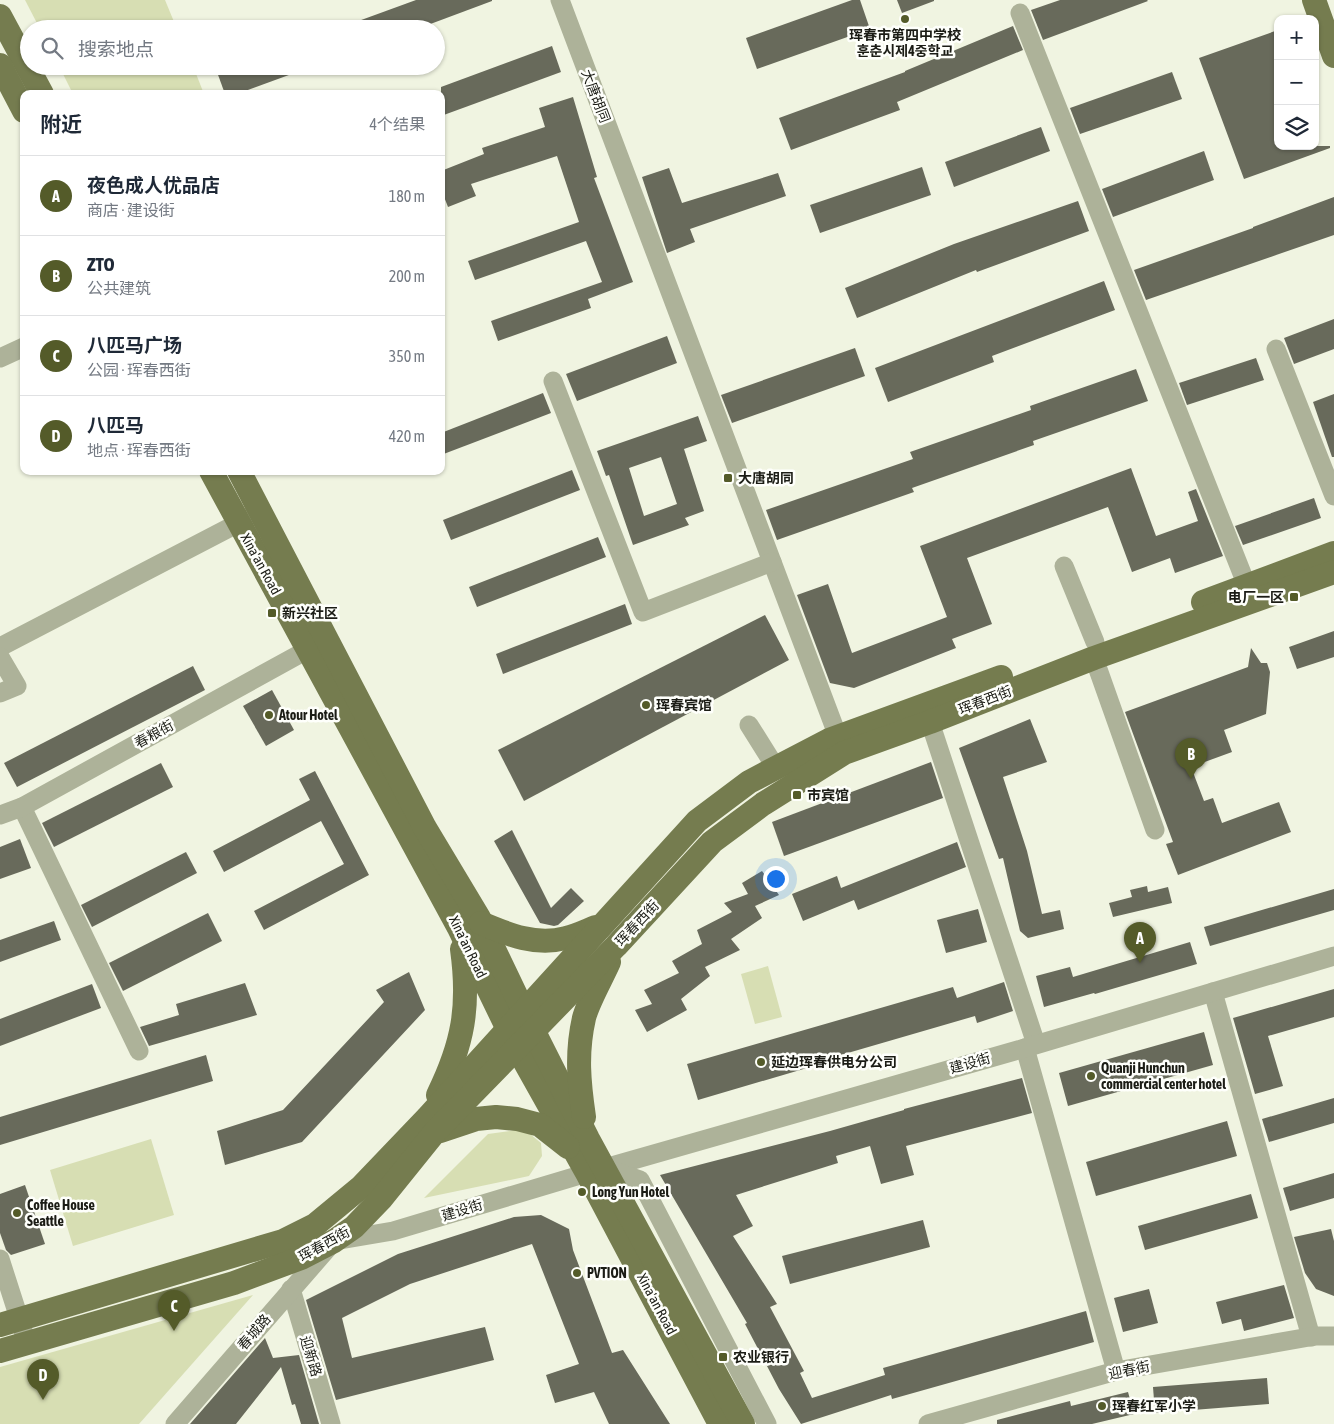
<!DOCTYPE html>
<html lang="zh">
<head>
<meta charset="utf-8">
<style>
  :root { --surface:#fff; --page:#f2f2f3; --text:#1f2937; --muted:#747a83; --line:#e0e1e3; --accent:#545b29 }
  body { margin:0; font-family:"Asap Condensed","Noto Sans SC","Noto Sans KR",sans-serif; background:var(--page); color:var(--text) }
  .controls { position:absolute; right:15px; top:15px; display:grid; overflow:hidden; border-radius:10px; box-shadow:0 1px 4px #0004 }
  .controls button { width:45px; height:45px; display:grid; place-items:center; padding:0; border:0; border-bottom:1px solid var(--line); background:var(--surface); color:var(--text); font:25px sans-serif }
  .you { position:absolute; left:775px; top:878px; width:18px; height:18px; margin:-12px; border:4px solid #fff; border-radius:50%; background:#1a73e8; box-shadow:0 0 0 8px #1a73e833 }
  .badge { display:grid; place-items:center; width:32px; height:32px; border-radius:50%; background:var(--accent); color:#fff; font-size:16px; font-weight:700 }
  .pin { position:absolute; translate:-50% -41px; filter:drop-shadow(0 1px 2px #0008) }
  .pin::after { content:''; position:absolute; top:26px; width:18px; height:15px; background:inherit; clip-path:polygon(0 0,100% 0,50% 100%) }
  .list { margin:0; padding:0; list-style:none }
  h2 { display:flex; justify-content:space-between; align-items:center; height:65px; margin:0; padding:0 20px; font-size:21px }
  h2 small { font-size:16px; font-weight:400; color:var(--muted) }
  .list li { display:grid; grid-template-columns:32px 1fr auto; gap:15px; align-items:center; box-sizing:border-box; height:80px; padding:0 20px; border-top:1px solid var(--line) }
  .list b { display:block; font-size:19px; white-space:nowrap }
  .list p { margin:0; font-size:16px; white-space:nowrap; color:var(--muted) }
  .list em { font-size:16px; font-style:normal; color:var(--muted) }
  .icon { flex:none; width:28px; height:28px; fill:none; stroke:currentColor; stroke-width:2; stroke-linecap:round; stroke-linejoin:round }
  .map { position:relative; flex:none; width:1334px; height:1424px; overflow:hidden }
  .search { position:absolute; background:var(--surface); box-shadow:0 1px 4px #0004; left:20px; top:20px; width:425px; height:55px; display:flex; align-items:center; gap:12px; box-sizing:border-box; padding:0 18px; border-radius:28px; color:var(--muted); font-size:19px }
  .panel { position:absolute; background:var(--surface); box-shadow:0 1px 4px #0004; left:20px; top:90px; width:425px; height:385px; border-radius:10px }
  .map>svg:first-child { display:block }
  .green { fill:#d7deb3 }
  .building { fill:#686a5b; fill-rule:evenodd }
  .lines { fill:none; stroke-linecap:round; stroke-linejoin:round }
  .minor { stroke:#adb299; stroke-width:19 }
  .major { stroke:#757c4f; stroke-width:24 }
  .poi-dot { fill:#545b29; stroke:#fefffb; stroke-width:2 }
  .labels { text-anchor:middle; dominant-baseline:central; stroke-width:5; stroke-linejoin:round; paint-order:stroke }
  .poi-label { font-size:14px; font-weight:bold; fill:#1b1c15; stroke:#fefffb; text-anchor:start }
  .street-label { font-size:14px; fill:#1b1c15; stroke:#fefffb }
</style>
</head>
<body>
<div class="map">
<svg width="1334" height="1424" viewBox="0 0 1334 1424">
  <rect width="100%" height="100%" fill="#f0f4e1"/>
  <g class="green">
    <polygon points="25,0 165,0 177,29 40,29"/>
    <polygon points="59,66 193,66 204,94 73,94"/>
    <polygon points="768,966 782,1017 755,1024 741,974"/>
    <polygon points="524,1129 541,1143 542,1156 529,1176 424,1198 488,1134"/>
    <polygon points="151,1139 174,1215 73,1246 50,1170"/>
    <polygon points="253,1295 139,1424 0,1424 0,1367"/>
  </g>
  <g class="building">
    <polygon points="416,0 492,0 492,1 417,29 342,29 342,27"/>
    <polygon points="852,0 860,0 870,29 757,69 746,38"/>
    <polygon points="897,0 934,0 934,1 902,13"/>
    <polygon points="1060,0 1147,0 1148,1 1043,40 1031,10"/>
    <polygon points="1013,26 1023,50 897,102 900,110 791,150 779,118 905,72 905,71"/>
    <polygon points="1278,30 1278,146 1330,146 1330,148 1244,179 1199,58"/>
    <polygon points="552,46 561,72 441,116 441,87"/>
    <polygon points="233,66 308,66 308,68 237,94 225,94 217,72"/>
    <polygon points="1172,72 1182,99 1080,134 1070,108"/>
    <polygon points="573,97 597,177 594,178 633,282 588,299 591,308 498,341 491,321 602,282 586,241 475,280 468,261 579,222 557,156 471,184 476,196 448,207 441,189 441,171 484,154 482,148 545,127 539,108"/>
    <polygon points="1041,127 1050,151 954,187 945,162"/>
    <polygon points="1204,151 1214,180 1113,217 1102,189"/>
    <polygon points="922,167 931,195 820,233 810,205"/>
    <polygon points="669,168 682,203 778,173 786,196 690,229 695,242 667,253 642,177"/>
    <polygon points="1334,197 1334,235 1146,300 1134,270 1253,228 1253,227"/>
    <polygon points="1078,201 1089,231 977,272 976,270 857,318 845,288 954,244"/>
    <polygon points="1104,281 1115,310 992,356 994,362 888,402 875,368"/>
    <polygon points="1334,319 1334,349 1294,364 1284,338"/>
    <polygon points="667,336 677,363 577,401 566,374"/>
    <polygon points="855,348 865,376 732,423 721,395"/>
    <polygon points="1256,358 1264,380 1187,405 1179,383"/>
    <polygon points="1136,369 1148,401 1033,441 1034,445 912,488 914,492 777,540 766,510 913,459 910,452 1031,410 1030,406"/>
    <polygon points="543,393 551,413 441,455 441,433"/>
    <polygon points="1334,394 1334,457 1332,457 1313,402"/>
    <path d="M 698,416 L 707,441 L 684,449 L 704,511 L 685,518 L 689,525 L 633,545 L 609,475 L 606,476 L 597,451 ZM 661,457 L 677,504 L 644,516 L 629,468 Z"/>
    <polygon points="1131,468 1156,536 1198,521 1188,492 1196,489 1223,556 1175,573 1170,558 1132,572 1108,507 967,558 992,624 952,639 956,648 854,688 830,683 797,595 828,584 852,653 947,617 920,546"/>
    <polygon points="572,470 580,490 451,540 443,520"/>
    <polygon points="1314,498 1321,518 1243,545 1235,526"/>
    <polygon points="598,537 606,557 477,607 469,587"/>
    <polygon points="625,604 632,624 503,674 496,654"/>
    <polygon points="765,615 789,660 524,801 498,750"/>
    <polygon points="1334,631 1334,657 1297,669 1289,647"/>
    <polygon points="1251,648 1261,663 1267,663 1270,672 1266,714 1224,730 1232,752 1191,767 1204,801 1213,798 1222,823 1279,802 1291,832 1178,875 1166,844 1173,842 1125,712 1248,667"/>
    <polygon points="193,666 205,690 17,787 4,763"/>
    <polygon points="272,690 294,730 266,746 243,706"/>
    <polygon points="1030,719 1047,762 1003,777 1027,851 1042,914 1060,910 1064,929 1028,938 1020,931 1003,858 999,859 959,748"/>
    <polygon points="931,762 943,798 784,856 772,822"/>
    <polygon points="161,763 173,787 54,847 42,823"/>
    <polygon points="315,771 369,875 264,930 254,911 344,864 321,821 224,872 213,851 310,800 299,779"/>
    <polygon points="512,830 551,908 571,888 584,901 558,925 554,926 540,923 494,841"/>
    <polygon points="20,839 31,868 0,879 0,847"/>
    <polygon points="957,842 966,867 858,910 854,900 803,921 792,894 837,876 841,888"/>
    <polygon points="186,852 197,873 92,927 81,905"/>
    <polygon points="762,871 779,895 755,906 762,918 731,939 740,950 705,967 710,976 681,999 687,1010 647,1032 635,1010 652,1004 644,990 679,973 672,961 702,944 697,930 732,912 724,903 748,894 742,883"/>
    <polygon points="1147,886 1148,892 1168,887 1172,903 1113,917 1109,903 1132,897 1130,890"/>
    <polygon points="1334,889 1334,910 1210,946 1204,927"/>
    <polygon points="978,909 987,942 946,953 937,920"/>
    <polygon points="208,913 222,941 123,991 109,963"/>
    <polygon points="54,921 61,940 0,962 0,940"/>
    <polygon points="1190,942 1197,964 1095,994 1094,993 1044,1007 1036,976 1070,967 1073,977"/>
    <polygon points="409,972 425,1010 302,1142 225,1165 217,1131 283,1110 384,1002 376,990"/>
    <polygon points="1004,982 1013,1011 977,1023 975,1016 834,1057 834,1060 698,1100 687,1064 953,987 957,998"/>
    <polygon points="245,983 257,1015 149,1046 140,1027 179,1015 176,1004"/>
    <polygon points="92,984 101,1008 0,1046 0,1019"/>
    <polygon points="1334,989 1334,1017 1268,1036 1283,1086 1255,1094 1233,1018"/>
    <polygon points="1204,1032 1213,1065 1068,1106 1059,1073"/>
    <polygon points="206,1055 213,1081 0,1145 0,1117"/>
    <polygon points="1022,1078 1032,1113 906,1146 914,1175 881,1184 870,1146 836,1156 838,1163 736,1195 753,1226 733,1236 777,1304 770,1307 804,1371 800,1373 812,1398 885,1375 883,1368 1086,1311 1094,1342 892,1399 891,1395 801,1424 779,1389 745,1324 747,1323 660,1175 830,1131 904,1110 904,1109"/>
    <polygon points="1334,1098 1334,1123 1269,1142 1262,1119"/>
    <polygon points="1227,1121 1237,1156 1096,1196 1086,1162"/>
    <polygon points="1334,1173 1334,1198 1290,1211 1283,1188"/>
    <polygon points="25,1185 45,1244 11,1255 6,1250 0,1233 0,1194"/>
    <polygon points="1251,1194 1258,1218 1145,1250 1138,1226"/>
    <polygon points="541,1215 569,1229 573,1250 612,1353 623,1350 670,1424 609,1424 594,1392 555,1403 546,1375 579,1364 532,1244 410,1284 342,1318 352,1358 485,1327 494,1360 336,1400 306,1300 398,1254 514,1217"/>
    <polygon points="923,1220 930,1247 790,1284 782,1256"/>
    <polygon points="1331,1229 1334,1241 1334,1296 1316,1289 1305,1273 1294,1237"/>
    <polygon points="1284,1285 1294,1318 1244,1331 1241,1319 1222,1324 1216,1302"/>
    <polygon points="1149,1289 1158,1323 1123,1332 1114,1298"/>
    <polygon points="265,1338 273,1358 299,1355 319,1424 301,1424 295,1404 292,1405 281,1367 236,1424 190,1424"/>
    <polygon points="1267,1378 1269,1404 1155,1413 1153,1387"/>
    <polygon points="1128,1392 1134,1414 1092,1424 997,1424 997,1420 1070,1401 1071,1406"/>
  </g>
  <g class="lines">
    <g class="minor">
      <polyline points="560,0 843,750"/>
      <polyline points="1020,13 1247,586"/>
      <polyline points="1276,349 1334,496"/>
      <polyline points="0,358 24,347"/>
      <polyline points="553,381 643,612 772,562"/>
      <polyline points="1064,566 1095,642"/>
      <polyline points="0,647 250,517"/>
      <polyline points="0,657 17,686 0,693"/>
      <polyline points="1094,658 1155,830"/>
      <polyline points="930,722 1036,1044"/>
      <polyline points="749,725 776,768"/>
      <polyline points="22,807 139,1051"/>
      <polyline points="0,815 22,807 307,650"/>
      <polyline points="1213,992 1311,1337"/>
      <polyline points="1025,1048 1116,1371"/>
      <polyline points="605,1168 1025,1048 1334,956"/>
      <polyline points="605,1168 640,1180 767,1424"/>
      <polyline points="0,1259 27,1343"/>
      <polyline points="291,1289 331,1424"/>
      <polyline points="175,1424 334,1241 393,1231 587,1173"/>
      <polyline points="928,1424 1116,1371 1315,1336 1334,1336"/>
    </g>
    <g class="major">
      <polyline points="1314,0 1334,56"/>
      <polyline points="0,16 42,94"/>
      <polyline points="0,65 24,111"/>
      <polyline points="211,471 459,928 517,1048 587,1173 720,1424"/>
      <polyline points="239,471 425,828 479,918 523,1010 588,1139 743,1424"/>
      <polyline points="1203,602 1334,553"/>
      <path d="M 481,923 C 509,935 536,946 566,938 C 576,936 586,931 596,927"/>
      <path d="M 438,1095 C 463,1044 470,1007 462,949"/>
      <path d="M 584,1117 C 579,1083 576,1053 584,1018 C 588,1002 602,978 609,962"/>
      <polyline points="440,1131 476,1119 496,1117 517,1119 540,1125 568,1147"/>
      <polyline points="0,1325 283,1241 315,1225 361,1187 427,1118 697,821 749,782 829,740 1001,677"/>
      <polyline points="0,1351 234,1283 301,1258 334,1241 354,1227 381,1199 435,1132 616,946 712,842 763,804 844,753 930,722 1094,658 1334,572"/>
    </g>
  </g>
  <g class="poi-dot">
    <circle cx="905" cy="19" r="5"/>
    <rect x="723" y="473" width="10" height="10" rx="2.5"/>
    <rect x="1289" y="592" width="10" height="10" rx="2.5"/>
    <rect x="267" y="608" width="10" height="10" rx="2.5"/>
    <circle cx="646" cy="705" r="5"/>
    <circle cx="269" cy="715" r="5"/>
    <rect x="792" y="790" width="10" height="10" rx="2.5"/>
    <circle cx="761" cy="1062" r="5"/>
    <circle cx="1091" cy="1076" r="5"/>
    <circle cx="582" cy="1192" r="5"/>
    <circle cx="17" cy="1213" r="5"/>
    <circle cx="577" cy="1273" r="5"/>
    <rect x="718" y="1352" width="10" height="10" rx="2.5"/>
    <circle cx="1102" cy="1406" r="5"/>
  </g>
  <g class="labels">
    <g class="poi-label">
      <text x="905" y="35" text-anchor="middle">珲春市第四中学校<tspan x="905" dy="16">훈춘시제4중학교</tspan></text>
      <text x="738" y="478">大唐胡同</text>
      <text x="1284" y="597" text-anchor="end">电厂一区</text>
      <text x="282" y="613">新兴社区</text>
      <text x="656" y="705">珲春宾馆</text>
      <text x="279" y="715">Atour Hotel</text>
      <text x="807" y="795">市宾馆</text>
      <text x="771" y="1062">延边珲春供电分公司</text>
      <text x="1101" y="1068">Quanji Hunchun<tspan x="1101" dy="16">commercial center hotel</tspan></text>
      <text x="592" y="1192">Long Yun Hotel</text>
      <text x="27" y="1205">Coffee House<tspan x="27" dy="16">Seattle</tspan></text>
      <text x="587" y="1273">PVTION</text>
      <text x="733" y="1357">农业银行</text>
      <text x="1112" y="1406">珲春红军小学</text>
    </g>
    <g class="street-label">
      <text transform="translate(596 96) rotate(69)">大唐胡同</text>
      <text transform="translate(261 564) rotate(61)">Xina'an Road</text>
      <text transform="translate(985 700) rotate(-21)">珲春西街</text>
      <text transform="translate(154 734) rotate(-29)">春粮街</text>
      <text transform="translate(637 923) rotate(-47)">珲春西街</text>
      <text transform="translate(468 947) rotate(64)">Xina'an Road</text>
      <text transform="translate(970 1063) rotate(-16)">建设街</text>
      <text transform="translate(462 1210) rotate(-17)">建设街</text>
      <text transform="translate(324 1244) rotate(-29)">珲春西街</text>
      <text transform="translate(657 1304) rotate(62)">Xina'an Road</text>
      <text transform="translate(254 1332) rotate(-49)">春城路</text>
      <text transform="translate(311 1356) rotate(73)">迎新路</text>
      <text transform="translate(1129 1370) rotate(-12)">迎春街</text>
    </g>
  </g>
</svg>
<div class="controls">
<button>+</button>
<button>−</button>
<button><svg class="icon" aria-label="layers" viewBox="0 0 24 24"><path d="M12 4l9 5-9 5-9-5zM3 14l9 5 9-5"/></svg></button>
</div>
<div class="you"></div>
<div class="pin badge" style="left:1140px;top:963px">A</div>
<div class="pin badge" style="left:1191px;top:779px">B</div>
<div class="pin badge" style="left:174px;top:1331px">C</div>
<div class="pin badge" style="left:43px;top:1400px">D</div>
<div class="search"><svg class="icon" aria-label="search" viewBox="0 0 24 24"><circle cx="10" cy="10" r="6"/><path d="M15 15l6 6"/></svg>搜索地点</div>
<section class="panel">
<h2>附近<small>4个结果</small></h2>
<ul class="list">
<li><span class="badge">A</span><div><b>夜色成人优品店</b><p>商店 · 建设街</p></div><em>180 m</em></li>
<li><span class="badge">B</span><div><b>ZTO</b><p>公共建筑</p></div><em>200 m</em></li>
<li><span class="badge">C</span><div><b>八匹马广场</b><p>公园 · 珲春西街</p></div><em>350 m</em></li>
<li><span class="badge">D</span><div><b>八匹马</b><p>地点 · 珲春西街</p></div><em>420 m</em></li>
</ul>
</section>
</div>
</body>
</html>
